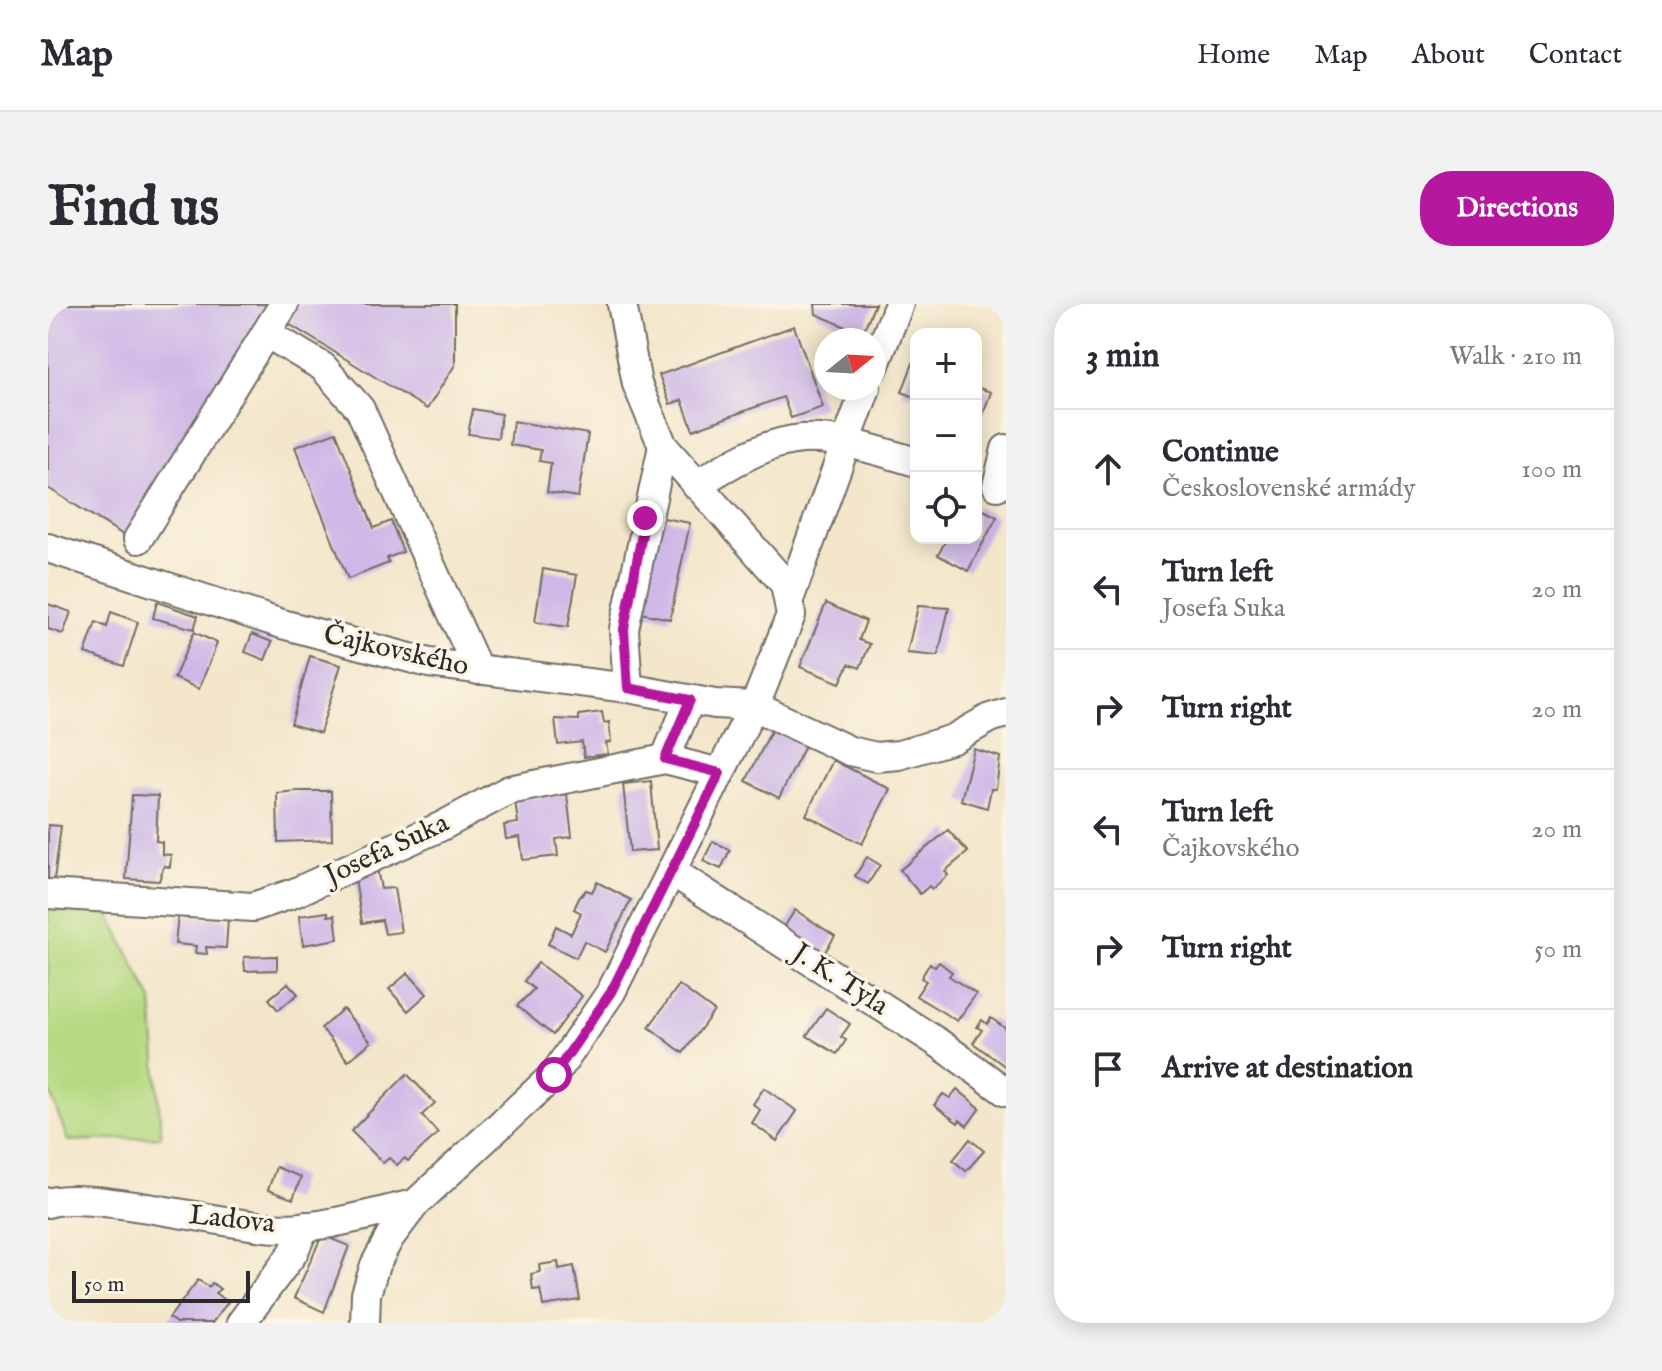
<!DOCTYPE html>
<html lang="en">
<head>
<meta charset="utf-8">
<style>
  :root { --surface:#fff; --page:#f2f2f3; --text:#2b2b33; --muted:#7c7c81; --line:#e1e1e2; --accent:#b5179e }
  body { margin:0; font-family:"IM FELL English",serif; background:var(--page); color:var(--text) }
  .controls { position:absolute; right:24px; top:24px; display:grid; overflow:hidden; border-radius:16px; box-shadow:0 4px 20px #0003 }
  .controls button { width:72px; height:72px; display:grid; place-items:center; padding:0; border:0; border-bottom:2px solid var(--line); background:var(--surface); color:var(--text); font:40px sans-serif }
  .compass { position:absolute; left:766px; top:24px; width:72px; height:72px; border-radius:50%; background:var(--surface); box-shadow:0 4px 20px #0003; rotate:72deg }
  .scale { position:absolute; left:24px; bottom:20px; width:178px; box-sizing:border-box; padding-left:8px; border:4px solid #2b2b2b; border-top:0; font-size:22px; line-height:28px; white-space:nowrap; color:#2b2b2b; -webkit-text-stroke:6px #fcf5e5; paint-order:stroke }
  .stop { position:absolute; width:24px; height:24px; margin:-18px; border:6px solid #b5179e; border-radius:50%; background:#fff }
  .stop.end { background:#b5179e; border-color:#fff; box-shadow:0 2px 8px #0008 }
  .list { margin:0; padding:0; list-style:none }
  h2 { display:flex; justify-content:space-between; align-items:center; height:104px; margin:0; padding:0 32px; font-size:34px }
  h2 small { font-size:26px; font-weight:400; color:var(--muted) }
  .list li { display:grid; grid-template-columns:52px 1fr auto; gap:24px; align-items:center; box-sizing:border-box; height:120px; padding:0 32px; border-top:2px solid var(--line) }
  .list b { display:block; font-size:30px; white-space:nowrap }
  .list p { margin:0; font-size:26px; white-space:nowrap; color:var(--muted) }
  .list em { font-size:26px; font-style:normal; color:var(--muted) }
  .icon { flex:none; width:44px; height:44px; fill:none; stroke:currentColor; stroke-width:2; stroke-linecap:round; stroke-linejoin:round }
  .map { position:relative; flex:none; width:958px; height:1019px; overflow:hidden; border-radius:32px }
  header { display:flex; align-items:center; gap:48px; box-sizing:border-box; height:112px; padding:0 40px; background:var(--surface); border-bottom:2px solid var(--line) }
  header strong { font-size:38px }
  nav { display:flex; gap:44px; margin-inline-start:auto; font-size:28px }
  .intro { display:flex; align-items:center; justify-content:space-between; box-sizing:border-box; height:192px; padding:0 48px }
  h1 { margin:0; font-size:56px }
  .button { padding:20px 36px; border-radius:32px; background:var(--accent); color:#fff; font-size:28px; font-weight:700 }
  main { display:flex; gap:48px; padding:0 48px }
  aside { flex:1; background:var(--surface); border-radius:32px; box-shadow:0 4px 20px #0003 }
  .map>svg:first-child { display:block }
  .green { fill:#b5d981; stroke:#708256; stroke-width:2 }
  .building { fill:#ceb8e7 }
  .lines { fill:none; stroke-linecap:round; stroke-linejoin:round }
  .minor-casing { stroke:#716c63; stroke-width:32 }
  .minor { stroke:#fff; stroke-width:28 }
  .route { stroke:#b5179e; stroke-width:10 }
  .labels { text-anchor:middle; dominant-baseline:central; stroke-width:7; stroke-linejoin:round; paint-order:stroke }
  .street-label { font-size:28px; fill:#2b2b2b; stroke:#fcf5e5 }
</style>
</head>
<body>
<header>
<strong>Map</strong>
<nav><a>Home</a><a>Map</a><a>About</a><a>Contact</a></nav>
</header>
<div class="intro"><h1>Find us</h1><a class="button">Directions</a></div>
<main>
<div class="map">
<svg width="958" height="1019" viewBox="0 0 958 1019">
  <rect width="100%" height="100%" fill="#fcf5e5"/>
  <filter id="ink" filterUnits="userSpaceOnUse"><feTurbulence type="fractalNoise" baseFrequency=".0125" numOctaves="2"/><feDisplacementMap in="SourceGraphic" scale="16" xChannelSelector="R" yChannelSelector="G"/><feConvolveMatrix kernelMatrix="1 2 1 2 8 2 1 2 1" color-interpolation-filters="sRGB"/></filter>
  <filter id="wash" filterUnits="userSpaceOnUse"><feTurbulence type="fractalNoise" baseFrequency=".006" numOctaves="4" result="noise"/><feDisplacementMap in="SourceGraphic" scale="32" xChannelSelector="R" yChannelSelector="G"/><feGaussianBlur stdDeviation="1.8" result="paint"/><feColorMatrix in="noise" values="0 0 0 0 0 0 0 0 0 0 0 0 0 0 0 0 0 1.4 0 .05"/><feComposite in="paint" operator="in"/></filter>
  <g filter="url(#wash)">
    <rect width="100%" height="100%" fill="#f3e6ca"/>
    <polygon class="green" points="0,605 59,607 104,696 113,833 20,837 0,783"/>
    <g id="blocks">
      <g class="building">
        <polygon points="4,0 220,0 77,232 0,184 0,7"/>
        <polygon points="246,0 407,0 407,61 379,105 236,17"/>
        <polygon points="767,0 827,0 814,30 768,10"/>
        <polygon points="746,22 775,103 743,114 735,93 645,126 634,96 622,100 611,71"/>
        <polygon points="865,59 868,60 868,94 854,88"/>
        <polygon points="928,83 943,88 932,118 928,117"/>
        <polygon points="425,105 453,110 450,134 420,130"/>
        <polygon points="465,117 540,130 530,193 499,188 503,159 491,157 493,146 462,141"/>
        <polygon points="288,128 326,224 343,217 355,248 339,254 341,259 300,275 247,143"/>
        <polygon points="928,202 949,213 920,267 890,251 899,234 928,234"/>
        <polygon points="610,213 642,219 622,315 593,309"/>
        <polygon points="495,265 529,271 520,323 487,318"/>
        <polygon points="109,298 150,312 146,325 105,314"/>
        <polygon points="778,299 818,317 811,336 822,340 812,364 801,360 792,379 752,363"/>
        <polygon points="0,300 23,308 15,330 0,325"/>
        <polygon points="870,302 901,304 890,352 859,349"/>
        <polygon points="63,308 90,318 76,362 37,349 48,318 59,323"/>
        <polygon points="146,328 169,339 151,385 126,374"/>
        <polygon points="204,330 224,338 217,356 197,348"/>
        <polygon points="262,352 293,361 272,429 243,420"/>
        <polygon points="554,408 556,419 561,418 563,438 558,439 560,450 536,453 534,438 510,441 507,415 531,416 531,411"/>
        <polygon points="724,425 757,442 731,494 698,477"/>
        <polygon points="926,445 952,453 948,485 943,485 939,504 913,496"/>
        <polygon points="785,456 842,485 814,540 758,511"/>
        <polygon points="603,477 609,546 582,548 575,480"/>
        <polygon points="249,487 283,487 284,536 230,538 229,489"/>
        <polygon points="519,490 524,533 508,535 510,552 475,556 472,533 458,535 456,521 470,519 467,496"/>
        <polygon points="84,491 110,492 108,537 114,538 114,550 123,551 122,563 116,562 111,577 78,575"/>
        <polygon points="0,521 13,522 6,576 0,575"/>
        <polygon points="900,526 920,548 897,567 900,571 884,585 881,582 872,590 852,566"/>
        <polygon points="665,537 682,546 673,565 655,557"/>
        <polygon points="819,553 832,561 820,580 807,572"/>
        <polygon points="329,565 333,585 346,584 353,628 337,630 334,616 314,619 306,569"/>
        <polygon points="549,578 583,596 557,648 536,637 528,654 500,640 508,622 523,630 533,609 526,605 531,594 538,586 544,588"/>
        <polygon points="747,606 787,632 775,651 735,625"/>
        <polygon points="280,608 280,612 287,611 290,635 255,641 251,612"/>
        <polygon points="130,611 180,615 178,644 158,643 159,650 147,649 148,642 127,640"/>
        <polygon points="229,652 229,666 197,667 196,653"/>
        <polygon points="891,658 904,668 901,672 928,690 909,717 868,692 878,677 873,674 882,659 887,663"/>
        <polygon points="490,659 534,692 505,731 469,702 486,685 476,677"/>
        <polygon points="360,669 379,690 360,707 341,685"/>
        <polygon points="240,679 250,690 230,706 221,695"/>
        <polygon points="631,681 666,707 635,749 601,723"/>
        <polygon points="778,704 802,720 793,733 798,736 789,750 759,732"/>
        <polygon points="295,705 323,738 300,757 273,724"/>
        <polygon points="943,714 958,725 958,763 925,739 934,726 929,723 934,716 939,720"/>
        <polygon points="359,770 387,799 374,811 390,829 360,857 357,854 349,861 341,854 335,859 303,827"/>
        <polygon points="716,784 749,807 729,837 704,819 712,806 705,800"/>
        <polygon points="909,785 932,804 919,822 912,816 910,819 886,801 895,790 902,794"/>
        <polygon points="922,835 936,847 918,867 905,856"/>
        <polygon points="228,863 253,873 245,895 220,886"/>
        <polygon points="274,931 301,942 276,1008 246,994"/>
        <polygon points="510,958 511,965 526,962 532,996 495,1002 492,985 485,986 483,970 492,968 491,961"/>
        <polygon points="150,976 161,983 164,979 172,985 167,989 180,998 164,1019 128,1019 121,1014"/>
      </g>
    </g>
  </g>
  <g filter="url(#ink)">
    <use href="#blocks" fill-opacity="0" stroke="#716c63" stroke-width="2"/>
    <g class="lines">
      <defs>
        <g id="minor">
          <polyline points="218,29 275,63 312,105 430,366"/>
          <polyline points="826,63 851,0"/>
          <path d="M 648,181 C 744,121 762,126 868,158"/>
          <polyline points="949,182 958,145"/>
          <polyline points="90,235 236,0"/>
          <polyline points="0,244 234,320 381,359 580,384 667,400 706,402 802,447 828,453 851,451 905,435 942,414 958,409"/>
          <polyline points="742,293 818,84"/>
          <polyline points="580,384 576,325 615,142"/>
          <polyline points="617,455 642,396"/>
          <polyline points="623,567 892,740 958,788"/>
          <polyline points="0,590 205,603 246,589 394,522 461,486 617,455 672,469"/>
          <path d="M 0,899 C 35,886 171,919 217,923 C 266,928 320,910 367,900"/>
          <polyline points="193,1019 245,949 257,922"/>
          <polyline points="317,1019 318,990 327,961 342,933 367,900 506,771 563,688 712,389 743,311 737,280 615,142 589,80 574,0"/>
        </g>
      </defs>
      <use href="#minor" class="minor-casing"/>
      <use href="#minor" class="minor"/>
    </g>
  </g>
  <g class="lines" filter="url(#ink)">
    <polyline class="route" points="506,771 563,688 672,469 617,455 642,396 580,384 576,325 597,214"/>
  </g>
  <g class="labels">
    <g class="street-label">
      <text transform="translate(348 347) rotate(13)">Čajkovského</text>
      <text transform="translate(339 546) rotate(-25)">Josefa Suka</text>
      <text transform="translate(792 676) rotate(33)">J. K. Tyla</text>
      <text transform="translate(184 916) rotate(6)">Ladova</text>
    </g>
  </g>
</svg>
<div class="controls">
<button>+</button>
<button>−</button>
<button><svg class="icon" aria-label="locate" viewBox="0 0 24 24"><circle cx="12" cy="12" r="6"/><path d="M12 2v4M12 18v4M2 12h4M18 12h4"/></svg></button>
</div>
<svg class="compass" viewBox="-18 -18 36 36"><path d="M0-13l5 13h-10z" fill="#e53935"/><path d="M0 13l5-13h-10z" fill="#7c7c81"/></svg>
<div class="scale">50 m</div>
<div class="stop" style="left:506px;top:771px"></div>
<div class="stop end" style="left:597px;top:214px"></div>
</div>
<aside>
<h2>3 min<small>Walk · 210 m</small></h2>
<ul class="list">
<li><svg class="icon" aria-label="ahead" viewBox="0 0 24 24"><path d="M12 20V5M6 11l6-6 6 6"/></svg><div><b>Continue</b><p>Československé armády</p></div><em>100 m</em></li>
<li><svg class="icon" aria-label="left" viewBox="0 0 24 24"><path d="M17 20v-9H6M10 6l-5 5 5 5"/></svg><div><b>Turn left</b><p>Josefa Suka</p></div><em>20 m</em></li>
<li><svg class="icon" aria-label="right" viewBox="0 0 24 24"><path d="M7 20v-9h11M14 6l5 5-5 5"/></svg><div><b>Turn right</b></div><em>20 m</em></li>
<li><svg class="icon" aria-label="left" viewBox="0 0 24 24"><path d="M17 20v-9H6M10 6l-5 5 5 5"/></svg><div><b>Turn left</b><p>Čajkovského</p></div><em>20 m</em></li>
<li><svg class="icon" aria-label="right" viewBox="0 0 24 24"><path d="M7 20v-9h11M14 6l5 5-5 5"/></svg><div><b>Turn right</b></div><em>50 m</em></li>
<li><svg class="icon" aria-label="arrive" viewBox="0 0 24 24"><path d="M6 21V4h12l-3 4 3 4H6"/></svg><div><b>Arrive at destination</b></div></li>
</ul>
</aside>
</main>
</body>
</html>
